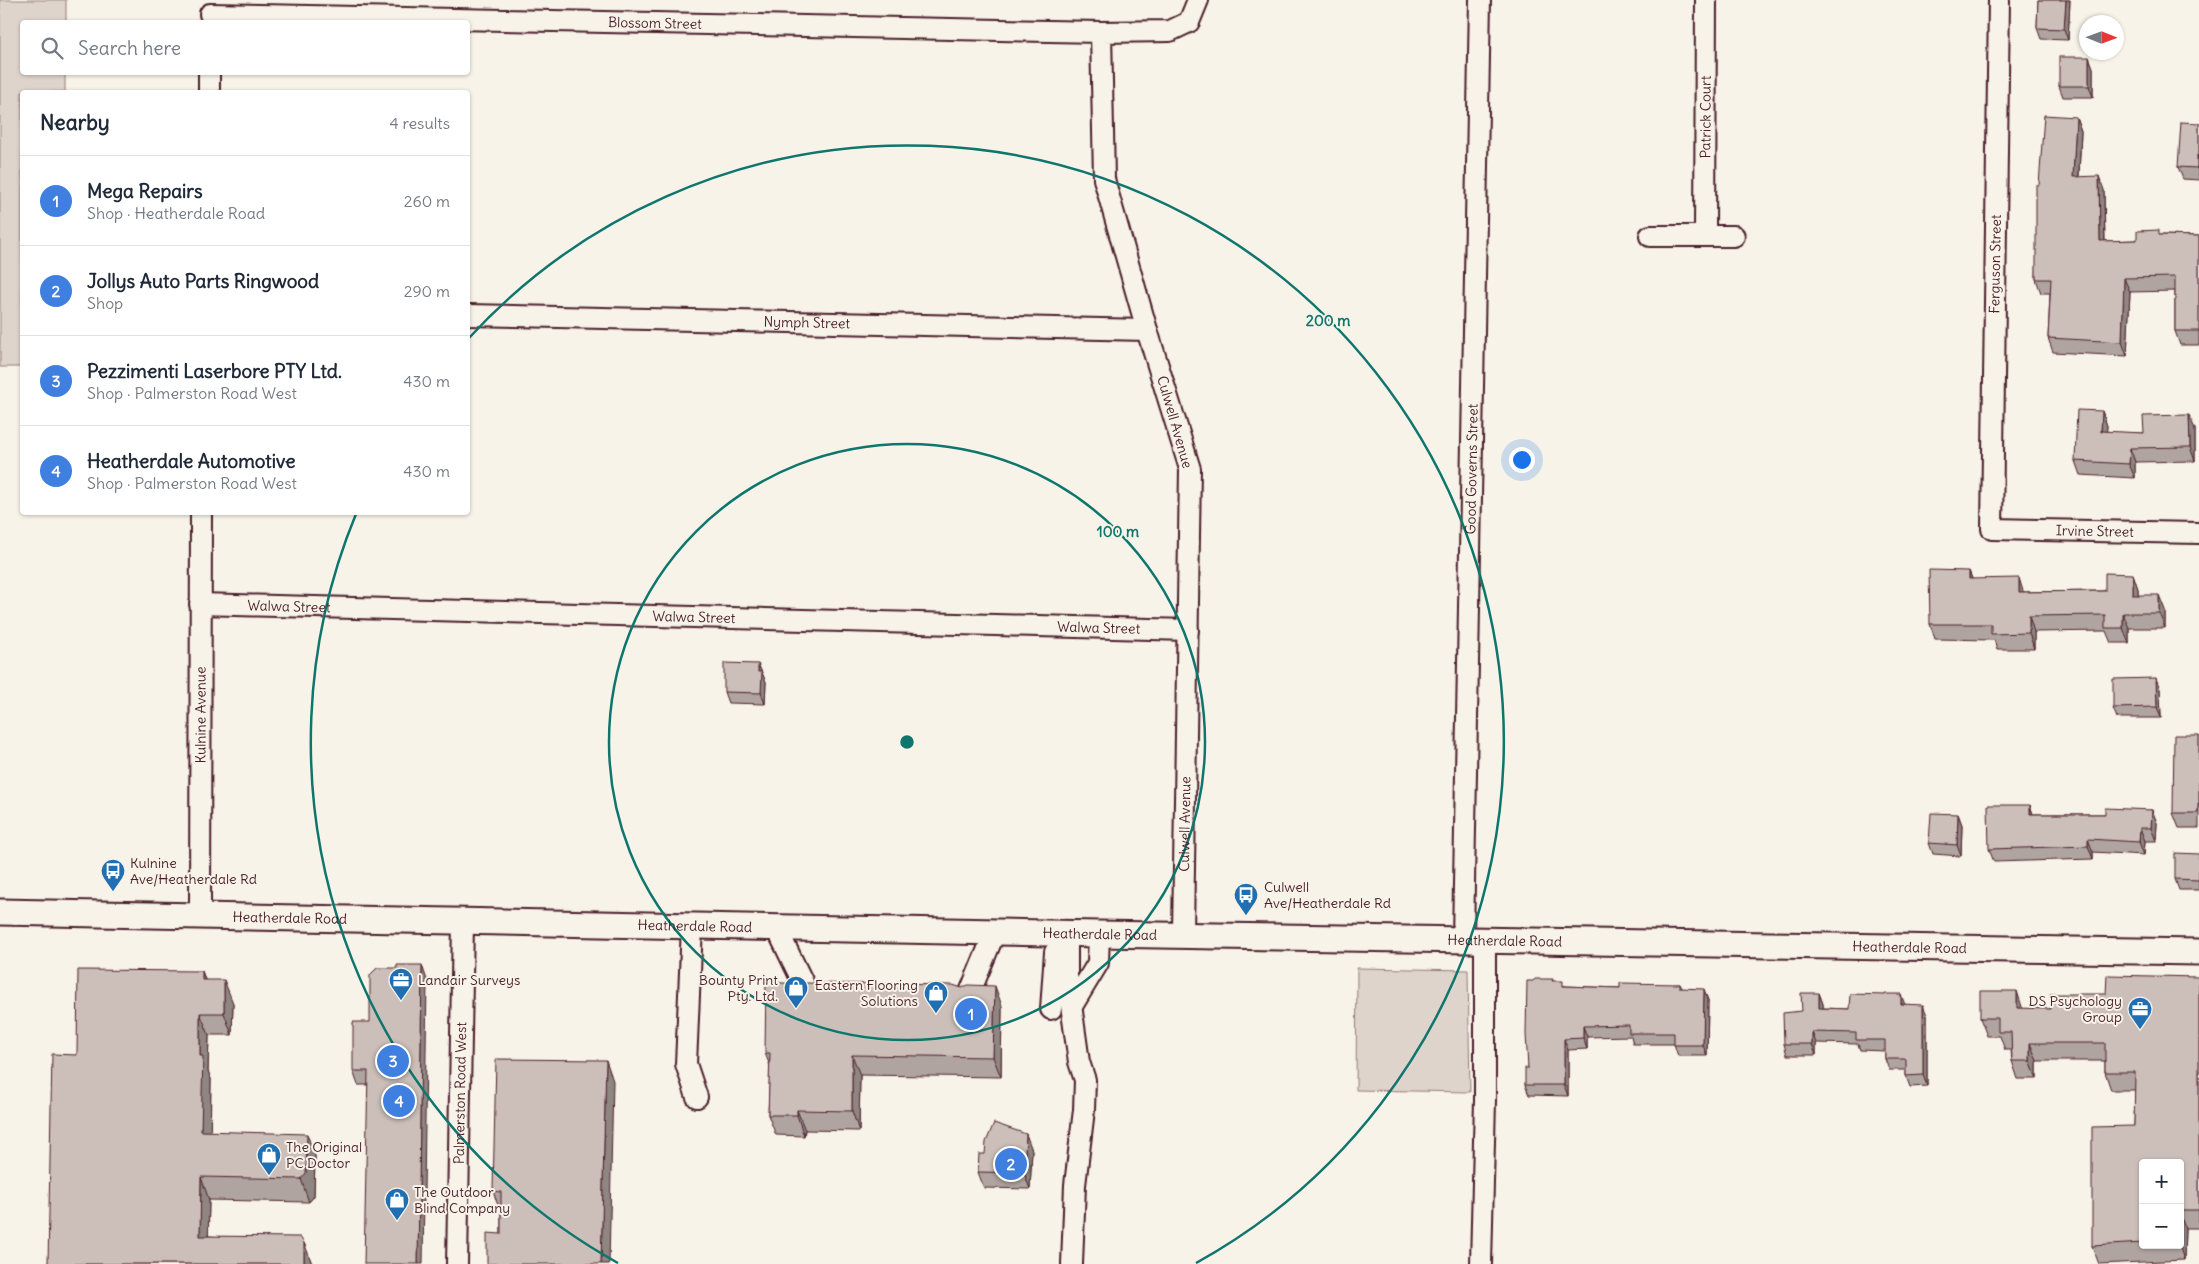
<!DOCTYPE html>
<html lang="en">
<head>
<meta charset="utf-8">
<style>
  :root { --surface:#fff; --page:#f6f6f7; --text:#1f2937; --muted:#747a83; --line:#e0e1e3; --accent:#1f6fb2 }
  body { margin:0; font-family:Delius,sans-serif; background:var(--page); color:var(--text) }
  .controls { position:absolute; right:15px; bottom:15px; display:grid; overflow:hidden; border-radius:5px; box-shadow:0 1px 4px #0004 }
  .controls button { width:45px; height:45px; display:grid; place-items:center; padding:0; border:0; border-bottom:1px solid var(--line); background:var(--surface); color:var(--text); font:25px sans-serif }
  .compass { position:absolute; left:2079px; top:15px; width:45px; height:45px; border-radius:50%; background:var(--surface); box-shadow:0 1px 4px #0004; rotate:91deg }
  .you { position:absolute; left:1521px; top:459px; width:18px; height:18px; margin:-12px; border:4px solid #fff; border-radius:50%; background:#1a73e8; box-shadow:0 0 0 8px #1a73e833 }
  .badge { display:grid; place-items:center; width:32px; height:32px; border-radius:50%; background:var(--accent); color:#fff; font-size:16px; font-weight:700 }
  .pin { position:absolute; translate:-50% -50%; border:2px solid #fff; box-shadow:0 1px 5px #0006 }
  .list { margin:0; padding:0; list-style:none }
  h2 { display:flex; justify-content:space-between; align-items:center; height:65px; margin:0; padding:0 20px; font-size:21px }
  h2 small { font-size:16px; font-weight:400; color:var(--muted) }
  .list li { display:grid; grid-template-columns:32px 1fr auto; gap:15px; align-items:center; box-sizing:border-box; height:90px; padding:0 20px; border-top:1px solid var(--line) }
  .list b { display:block; font-size:19px; white-space:nowrap }
  .list p { margin:0; font-size:16px; white-space:nowrap; color:var(--muted) }
  .list em { font-size:16px; font-style:normal; color:var(--muted) }
  .icon { flex:none; width:28px; height:28px; fill:none; stroke:currentColor; stroke-width:2; stroke-linecap:round; stroke-linejoin:round }
  .map { position:relative; flex:none; width:2199px; height:1264px; overflow:hidden }
  .search { position:absolute; background:var(--surface); box-shadow:0 1px 4px #0004; left:20px; top:20px; width:450px; height:55px; display:flex; align-items:center; gap:12px; box-sizing:border-box; padding:0 18px; border-radius:5px; color:var(--muted); font-size:19px }
  .panel { position:absolute; background:var(--surface); box-shadow:0 1px 4px #0004; left:20px; top:90px; width:450px; height:425px; border-radius:5px }
  .map>svg:first-child { display:block }
  .green { fill:#ded4cc; stroke:#947a7c }
  .lines { fill:none; stroke-linecap:round; stroke-linejoin:round }
  .minor-casing { stroke:#4a1f2b; stroke-width:24 }
  .major-casing { stroke:#4a1f2b; stroke-width:29 }
  .minor { stroke:#f7f3e8; stroke-width:20 }
  .major { stroke:#f7f3e8; stroke-width:25 }
  .wall { fill:#afa49f; stroke:#4a1f2b; fill-rule:evenodd }
  .shaded-wall { fill:#8f8682; stroke:#4a1f2b }
  .building { fill:#ccbfb9; stroke:#4a1f2b }
  .ring { fill:none; stroke:#0f766e; stroke-width:2.5 }
  .labels { text-anchor:middle; dominant-baseline:central; stroke-width:4; stroke-linejoin:round; paint-order:stroke }
  .street-label { font-size:14px; fill:#4a1f2b; stroke:#f7f3e8 }
  .poi-label { font-size:14px; fill:#4a1f2b; stroke:#f7f3e8; text-anchor:start }
  .centre { fill:#0f766e; stroke:#f7f3e8; stroke-width:2.5 }
  .ring-label { font-size:15px; text-anchor:middle; font-weight:bold; fill:#0f766e; stroke:#f7f3e8; stroke-width:4; stroke-linejoin:round; paint-order:stroke }
</style>
</head>
<body>
<div class="map">
<svg width="2199" height="1264" viewBox="0 0 2199 1264">
  <rect width="100%" height="100%" fill="#f7f3e8"/>
  <filter id="ink" filterUnits="userSpaceOnUse"><feTurbulence type="fractalNoise" baseFrequency=".02" numOctaves="2"/><feDisplacementMap in="SourceGraphic" scale="10" xChannelSelector="R" yChannelSelector="G"/><feConvolveMatrix kernelMatrix="1 2 1 2 8 2 1 2 1" color-interpolation-filters="sRGB"/></filter>
  <g filter="url(#ink)">
    <g class="green">
      <polygon points="0,0 66,0 66,22 22,22 22,72 65,73 65,92 22,92 22,367 0,367"/>
      <polygon points="1357,968 1468,970 1470,1092 1356,1090"/>
    </g>
    <g class="lines">
      <defs>
        <g id="minor">
          <path id="s1" d="M 1999,0 L 1992,529 L 2199,533"/>
          <path id="s2" d="M 210,14 L 1101,32"/>
          <polyline points="209,92 209,72"/>
          <path id="s3" d="M 1705,235 L 1706,0"/>
          <polyline points="1650,236 1734,236"/>
          <path id="s4" d="M 468,315 L 1147,330"/>
          <path id="s5" d="M 200,604 L 1188,630"/>
          <path id="s6" d="M 200,916 L 201,512"/>
          <polyline points="692,926 686,1064 697,1097"/>
          <polyline points="776,927 808,993"/>
          <polyline points="1067,933 1067,976 1079,1062 1085,1080 1084,1110 1075,1185 1072,1264"/>
          <path id="s7" d="M 1183,934 L 1190,469 L 1147,330 L 1104,179 L 1101,32 L 1170,31 L 1189,22 L 1198,0"/>
          <path id="s8" d="M 1463,939 L 1480,0"/>
          <polyline points="968,997 995,932"/>
          <polyline points="1072,1006 1098,963 1099,934"/>
          <polyline points="1051,1009 1055,952"/>
          <path id="s9" d="M 457,1264 L 463,922"/>
          <polyline points="1481,1264 1485,1100 1485,940"/>
        </g>
        <g id="major">
          <path id="s10" d="M 0,912 L 1099,934 L 2199,952"/>
        </g>
      </defs>
      <use href="#minor" class="minor-casing"/>
      <use href="#major" class="major-casing"/>
      <use href="#minor" class="minor"/>
      <use href="#major" class="major"/>
    </g>
    <g class="wall">
      <polygon points="2038,0 2070,0 2068,40 2041,39 2037,28"/>
      <polygon points="2089,57 2093,68 2093,97 2063,97 2059,86"/>
      <polygon points="2076,117 2081,131 2079,177 2104,190 2105,241 2137,240 2161,235 2199,236 2199,345 2180,345 2175,331 2175,291 2130,292 2127,356 2053,352 2048,338 2050,293 2041,293 2036,279 2039,185"/>
      <polygon points="2199,123 2199,180 2183,179 2178,167"/>
      <polygon points="2102,411 2107,426 2106,432 2144,433 2195,429 2195,461 2135,462 2135,478 2080,475 2075,461"/>
      <polygon points="1969,571 1972,579 2024,592 2105,591 2133,574 2138,589 2138,595 2165,610 2165,628 2129,628 2129,643 2111,643 2106,631 2034,632 2034,649 1997,649 1994,640 1935,639 1930,624"/>
      <polygon points="758,664 766,682 765,704 728,703 724,692"/>
      <polygon points="2160,689 2161,718 2117,718 2113,708"/>
      <polygon points="2199,735 2199,828 2179,828 2173,813"/>
      <polygon points="2030,805 2033,814 2105,814 2152,810 2157,823 2156,841 2145,841 2144,855 2093,852 2093,859 1994,862 1989,849"/>
      <polygon points="1958,814 1962,825 1961,856 1933,854 1929,843"/>
      <polygon points="2199,854 2199,890 2179,890 2175,879"/>
      <polygon points="202,971 205,980 233,1003 232,1035 209,1035 208,1071 211,1079 210,1131 315,1156 314,1196 309,1202 209,1200 208,1236 304,1243 312,1264 48,1264 77,1055"/>
      <path d="M 2199,977 L 2199,1228 L 2185,1228 L 2184,1260 L 2099,1264 L 2092,1246 L 2134,1126 L 2135,1090 L 2111,1090 L 2105,1072 L 2105,1061 L 2037,1061 L 2037,1079 L 2018,1079 L 2012,1061 L 2011,1050 L 2005,1050 L 2000,1036 L 1987,1036 L 1980,1018 L 2023,1009 L 2051,1009 L 2106,994 ZM 2143,1163 L 2180,1163 L 2180,1245 L 2143,1245 Z"/>
      <polygon points="427,980 368,1085 358,1085 353,1071 370,1022"/>
      <polygon points="1533,981 1553,981 1565,986 1620,988 1680,984 1682,988 1708,1000 1707,1056 1678,1056 1674,1044 1633,1044 1631,1036 1587,1037 1587,1049 1568,1050 1568,1096 1529,1095 1525,1085 1528,1068"/>
      <polygon points="1819,993 1823,1004 1823,1008 1849,1009 1905,1004 1927,1015 1927,1086 1910,1087 1906,1076 1906,1070 1889,1070 1885,1059 1885,1051 1860,1050 1858,1044 1816,1043 1816,1055 1787,1055 1784,1044 1802,1011"/>
      <polygon points="1002,1006 1001,1077 860,1075 859,1131 805,1130 804,1136 776,1135 768,1115 770,1066 765,1053"/>
      <polygon points="613,1081 501,1234 501,1211 500,1211 493,1191"/>
      <polygon points="1032,1150 1030,1189 984,1188 978,1172 985,1154"/>
    </g>
    <g class="shaded-wall">
      <polygon points="2066,0 2070,0 2068,40 2064,29"/>
      <polygon points="2089,57 2093,68 2093,97 2089,86"/>
      <polygon points="2076,117 2081,131 2078,191 2073,177"/>
      <polygon points="2197,155 2199,159 2199,175 2197,168"/>
      <polygon points="2099,176 2104,190 2105,255 2100,241"/>
      <polygon points="2124,278 2130,292 2127,356 2122,342"/>
      <polygon points="2102,411 2107,426 2106,445 2101,431"/>
      <polygon points="2189,415 2195,429 2195,461 2190,447"/>
      <polygon points="2130,448 2135,462 2135,478 2129,464"/>
      <polygon points="1969,571 1975,586 1969,579"/>
      <polygon points="2133,574 2138,589 2138,610 2133,595"/>
      <polygon points="2019,578 2024,594 2019,592"/>
      <polygon points="2159,595 2165,610 2165,628 2159,613"/>
      <polygon points="2123,613 2129,628 2129,643 2123,628"/>
      <polygon points="2029,616 2034,632 2034,649 2029,633"/>
      <polygon points="758,664 766,682 765,704 761,693 758,672"/>
      <polygon points="2156,678 2160,689 2161,718 2157,707"/>
      <polygon points="2030,805 2034,818 2030,814"/>
      <polygon points="2152,810 2157,823 2156,841 2151,828"/>
      <polygon points="1958,814 1962,825 1961,856 1957,845"/>
      <polygon points="2140,828 2145,841 2144,855 2139,842"/>
      <polygon points="2088,839 2093,852 2093,859 2088,846"/>
      <polygon points="422,965 427,980 423,1264 418,1264"/>
      <polygon points="202,971 210,994 202,980"/>
      <polygon points="224,980 233,1003 232,1035 224,1013"/>
      <polygon points="995,986 1002,1006 1001,1077 993,1057"/>
      <polygon points="1704,989 1708,1000 1707,1056 1703,1045"/>
      <polygon points="2017,991 2023,1010 2017,1008"/>
      <polygon points="1819,993 1823,1004 1823,1019 1819,1008"/>
      <polygon points="1901,994 1905,1005 1901,1004"/>
      <polygon points="1923,1005 1927,1015 1927,1086 1923,1075"/>
      <polygon points="200,1013 209,1035 208,1071 211,1079 210,1154 201,1131 200,1056"/>
      <polygon points="1583,1026 1587,1037 1587,1049 1583,1038"/>
      <polygon points="1812,1032 1816,1043 1816,1055 1812,1044"/>
      <polygon points="1564,1039 1568,1050 1568,1096 1564,1085"/>
      <polygon points="2030,1043 2037,1061 2037,1079 2030,1061"/>
      <polygon points="852,1055 860,1075 859,1131 852,1111"/>
      <polygon points="606,1060 613,1081 609,1264 601,1264"/>
      <polygon points="797,1110 805,1130 804,1136 797,1115"/>
      <polygon points="307,1134 315,1156 314,1196 309,1202 301,1179"/>
      <polygon points="1026,1134 1032,1150 1030,1189 1024,1173"/>
      <polygon points="201,1177 209,1200 208,1258 200,1236"/>
      <polygon points="2180,1215 2185,1228 2184,1260 2179,1245 2180,1245"/>
      <polygon points="304,1243 312,1264 304,1264"/>
    </g>
    <g class="building">
      <polygon points="2038,0 2066,0 2064,29 2037,28"/>
      <rect x="2059" y="57" width="30" height="29"/>
      <polygon points="2044,115 2076,117 2073,177 2099,176 2100,241 2137,240 2137,231 2159,230 2159,235 2199,236 2199,331 2175,331 2175,277 2124,278 2122,342 2048,338 2051,279 2036,279 2036,185 2039,185"/>
      <polygon points="2181,122 2199,123 2199,155 2197,155 2197,168 2178,167"/>
      <polygon points="2077,410 2102,411 2101,431 2144,433 2143,416 2189,415 2190,447 2130,448 2129,464 2075,461"/>
      <polygon points="1929,570 1969,571 1969,579 2019,578 2019,592 2105,591 2105,573 2133,574 2133,595 2159,595 2159,613 2123,613 2123,628 2105,628 2105,615 2029,616 2029,633 1991,634 1991,624 1930,624"/>
      <polygon points="724,663 758,664 758,672 762,672 761,693 724,692"/>
      <polygon points="2156,678 2157,707 2113,708 2113,679"/>
      <polygon points="2174,735 2199,735 2199,804 2198,804 2198,813 2173,813"/>
      <polygon points="1988,805 2030,805 2030,814 2105,814 2105,808 2152,810 2151,828 2140,828 2139,842 2088,839 2088,846 1989,849"/>
      <polygon points="1931,813 1958,814 1957,845 1929,843"/>
      <polygon points="2175,853 2199,854 2199,880 2175,879"/>
      <polygon points="397,965 422,965 418,1264 364,1264 368,1071 353,1071 353,1022 370,1022 370,975 377,968 397,968"/>
      <polygon points="78,970 202,971 202,980 224,980 224,1013 200,1013 200,1056 203,1056 201,1131 307,1134 306,1173 301,1179 201,1177 200,1236 300,1237 304,1243 304,1264 48,1264 52,1054 77,1055"/>
      <polygon points="2107,975 2199,977 2199,1210 2180,1210 2180,1163 2143,1163 2143,1243 2092,1246 2092,1127 2134,1126 2135,1072 2105,1072 2105,1043 2030,1043 2030,1061 2012,1061 2011,1032 1998,1032 1998,1018 1980,1018 1980,991 2017,991 2017,1008 2051,1009 2050,994 2106,994"/>
      <polygon points="1535,979 1553,979 1552,981 1563,981 1563,986 1620,988 1620,983 1680,984 1680,988 1704,989 1703,1045 1674,1045 1674,1033 1629,1033 1629,1025 1583,1026 1583,1038 1564,1039 1564,1085 1525,1085 1525,1068 1528,1068 1526,1034 1527,981 1533,981"/>
      <polygon points="766,982 800,984 806,983 953,985 962,988 968,985 995,986 993,1057 852,1055 852,1111 797,1110 797,1115 768,1115 770,1053 765,1053"/>
      <polygon points="1801,993 1819,993 1819,1008 1849,1009 1850,994 1885,995 1885,994 1901,994 1901,1004 1923,1005 1923,1075 1906,1076 1906,1059 1885,1059 1885,1040 1856,1040 1856,1033 1812,1032 1812,1044 1784,1044 1783,1013 1802,1011"/>
      <polygon points="496,1059 606,1060 601,1264 487,1264 487,1233 501,1234 501,1192 493,1191"/>
      <polygon points="994,1123 1026,1134 1024,1173 978,1172 979,1154 985,1154 986,1142"/>
    </g>
  </g>
  <g class="ring">
    <circle cx="907" cy="742" r="298"/>
    <path d="M618 1263A596 596 0 0 1 356 514M468 339A596 596 0 1 1 1196 1263"/>
  </g>
  <defs>
    <symbol id="bus-pin" viewBox="-11 -11 22 30"><path d="M0 17L-7.5 6A9.5 9.5 0 1 1 7.5 6Z" fill="#1f6fb2" stroke="#f7f3e8"/><path d="M-5-6H5V4H4V6H2V4H-2V6H-4V4H-5ZM-3.5-4V0h7V-4ZM-3.5 1.2v1.5H-2V1.2ZM2 1.2v1.5H3.5V1.2Z" fill="#fff"/></symbol>
    <symbol id="office-pin" viewBox="-11 -11 22 30"><path d="M0 17L-7.5 6A9.5 9.5 0 1 1 7.5 6Z" fill="#1f6fb2" stroke="#f7f3e8"/><path d="M-6-3h4V-5.5h4V-3h4V5H-6ZM-1-4.5V-3h2v-1.5ZM-6 0V1H6V0Z" fill="#fff"/></symbol>
    <symbol id="shop-pin" viewBox="-11 -11 22 30"><path d="M0 17L-7.5 6A9.5 9.5 0 1 1 7.5 6Z" fill="#1f6fb2" stroke="#f7f3e8"/><path d="M-5-2.5h2.3a2.7 3.5 0 0 1 5.4 0H5L5.5 6h-11ZM-1.5-2.5h3a1.5 2.3 0 0 0-3 0Z" fill="#fff"/></symbol>
  </defs>
  <g fill-rule="evenodd">
    <use href="#bus-pin" x="99" y="857" width="28" height="38"/>
    <use href="#bus-pin" x="1232" y="881" width="28" height="38"/>
    <use href="#office-pin" x="387" y="966" width="28" height="38"/>
    <use href="#shop-pin" x="782" y="974" width="28" height="38"/>
    <use href="#shop-pin" x="922" y="979" width="28" height="38"/>
    <use href="#office-pin" x="2126" y="995" width="28" height="38"/>
    <use href="#shop-pin" x="255" y="1141" width="28" height="38"/>
    <use href="#shop-pin" x="383" y="1186" width="28" height="38"/>
  </g>
  <g class="labels">
    <g class="street-label">
      <text stroke="none"><textPath href="#s2" startOffset="445">Blossom Street</textPath></text>
      <text stroke="none"><textPath href="#s3" startOffset="118">Patrick Court</textPath></text>
      <text transform="translate(1995 264) rotate(-89)">Ferguson Street</text>
      <text stroke="none"><textPath href="#s4" startOffset="339">Nymph Street</textPath></text>
      <text transform="translate(1175 422) rotate(74)">Culwell Avenue</text>
      <text stroke="none"><textPath href="#s8" startOffset="470">Good Governs Street</textPath></text>
      <text stroke="none"><textPath href="#s1" startOffset="632">Irvine Street</textPath></text>
      <text stroke="none"><textPath href="#s5" startOffset="89">Walwa Street</textPath></text>
      <text stroke="none"><textPath href="#s5" startOffset="494">Walwa Street</textPath></text>
      <text stroke="none"><textPath href="#s5" startOffset="899">Walwa Street</textPath></text>
      <text stroke="none"><textPath href="#s6" startOffset="201">Kulnine Avenue</textPath></text>
      <text stroke="none"><textPath href="#s7" startOffset="110">Culwell Avenue</textPath></text>
      <text stroke="none"><textPath href="#s10" startOffset="290">Heatherdale Road</textPath></text>
      <text stroke="none"><textPath href="#s10" startOffset="695">Heatherdale Road</textPath></text>
      <text stroke="none"><textPath href="#s10" startOffset="1100">Heatherdale Road</textPath></text>
      <text stroke="none"><textPath href="#s10" startOffset="1505">Heatherdale Road</textPath></text>
      <text stroke="none"><textPath href="#s10" startOffset="1910">Heatherdale Road</textPath></text>
      <text stroke="none"><textPath href="#s9" startOffset="171">Palmerston Road West</textPath></text>
    </g>
    <g class="poi-label">
      <text x="130" y="863">Kulnine<tspan x="130" dy="16">Ave/Heatherdale Rd</tspan></text>
      <text x="1264" y="887">Culwell<tspan x="1264" dy="16">Ave/Heatherdale Rd</tspan></text>
      <text x="418" y="980">Landair Surveys</text>
      <text x="778" y="980" text-anchor="end">Bounty Print<tspan x="778" dy="16">Pty. Ltd.</tspan></text>
      <text x="918" y="985" text-anchor="end">Eastern Flooring<tspan x="918" dy="16">Solutions</tspan></text>
      <text x="2122" y="1001" text-anchor="end">DS Psychology<tspan x="2122" dy="16">Group</tspan></text>
      <text x="286" y="1147">The Original<tspan x="286" dy="16">PC Doctor</tspan></text>
      <text x="414" y="1192">The Outdoor<tspan x="414" dy="16">Blind Company</tspan></text>
    </g>
  </g>
  <circle cx="907" cy="742" r="8" class="centre"/>
  <g class="ring-label">
    <text x="1328" y="326">200 m</text>
    <text x="1118" y="537">100 m</text>
  </g>
</svg>
<div class="controls">
<button>+</button>
<button>−</button>
</div>
<svg class="compass" viewBox="-18 -18 36 36"><path d="M0-13l5 13h-10z" fill="#e53935"/><path d="M0 13l5-13h-10z" fill="#747a83"/></svg>
<div class="you"></div>
<div class="pin badge" style="left:971px;top:1014px;background:#3f7fe0">1</div>
<div class="pin badge" style="left:1011px;top:1164px;background:#3f7fe0">2</div>
<div class="pin badge" style="left:393px;top:1061px;background:#3f7fe0">3</div>
<div class="pin badge" style="left:399px;top:1101px;background:#3f7fe0">4</div>
<div class="search"><svg class="icon" aria-label="search" viewBox="0 0 24 24"><circle cx="10" cy="10" r="6"/><path d="M15 15l6 6"/></svg>Search here</div>
<section class="panel">
<h2>Nearby<small>4 results</small></h2>
<ul class="list">
<li><span class="badge" style="background:#3f7fe0">1</span><div><b>Mega Repairs</b><p>Shop · Heatherdale Road</p></div><em>260 m</em></li>
<li><span class="badge" style="background:#3f7fe0">2</span><div><b>Jollys Auto Parts Ringwood</b><p>Shop</p></div><em>290 m</em></li>
<li><span class="badge" style="background:#3f7fe0">3</span><div><b>Pezzimenti Laserbore PTY Ltd.</b><p>Shop · Palmerston Road West</p></div><em>430 m</em></li>
<li><span class="badge" style="background:#3f7fe0">4</span><div><b>Heatherdale Automotive</b><p>Shop · Palmerston Road West</p></div><em>430 m</em></li>
</ul>
</section>
</div>
</body>
</html>
